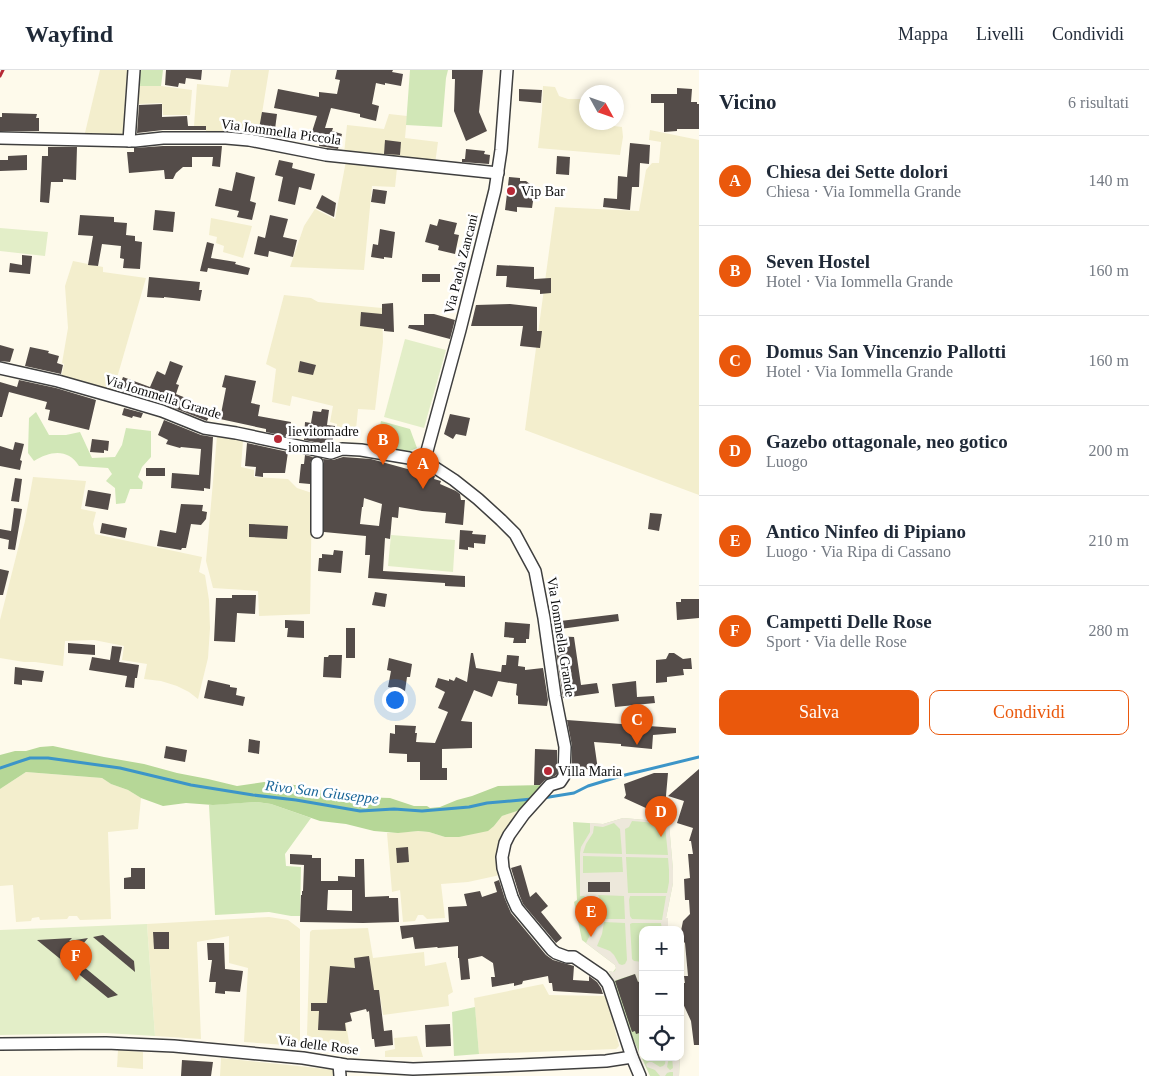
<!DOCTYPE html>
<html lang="it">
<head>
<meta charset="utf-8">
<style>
  :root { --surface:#fff; --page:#f6f6f7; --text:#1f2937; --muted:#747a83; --line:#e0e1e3; --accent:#ea580c }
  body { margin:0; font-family:"Times New Roman",serif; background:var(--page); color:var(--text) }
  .controls { position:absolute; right:15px; bottom:15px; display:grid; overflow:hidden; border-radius:10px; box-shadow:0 2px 8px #0003 }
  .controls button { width:45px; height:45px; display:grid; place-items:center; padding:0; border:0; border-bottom:1px solid var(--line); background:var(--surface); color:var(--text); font:25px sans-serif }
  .compass { position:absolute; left:579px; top:15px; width:45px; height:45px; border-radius:50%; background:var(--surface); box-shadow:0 2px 8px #0003; rotate:130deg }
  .you { position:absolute; left:394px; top:629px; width:18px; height:18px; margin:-12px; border:4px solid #fff; border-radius:50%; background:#1a73e8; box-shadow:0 0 0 8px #1a73e833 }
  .badge { display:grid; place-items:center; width:32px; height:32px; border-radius:50%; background:var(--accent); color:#fff; font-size:16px; font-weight:700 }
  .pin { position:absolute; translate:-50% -41px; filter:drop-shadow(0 1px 2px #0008) }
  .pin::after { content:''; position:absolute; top:26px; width:18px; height:15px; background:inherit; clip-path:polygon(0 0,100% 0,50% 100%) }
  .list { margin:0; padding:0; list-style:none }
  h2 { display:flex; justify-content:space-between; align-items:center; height:65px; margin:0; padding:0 20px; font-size:21px }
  h2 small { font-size:16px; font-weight:400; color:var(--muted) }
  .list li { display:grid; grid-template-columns:32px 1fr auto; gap:15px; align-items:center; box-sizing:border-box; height:90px; padding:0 20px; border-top:1px solid var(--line) }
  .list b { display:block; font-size:19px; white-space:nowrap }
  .list p { margin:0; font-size:16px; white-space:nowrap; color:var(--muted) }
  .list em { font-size:16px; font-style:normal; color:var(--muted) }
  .actions { display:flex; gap:10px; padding:15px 20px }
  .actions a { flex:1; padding:11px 0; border:1px solid var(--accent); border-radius:10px; text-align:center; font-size:18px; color:var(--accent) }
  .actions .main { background:var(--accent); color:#fff }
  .icon { flex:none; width:28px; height:28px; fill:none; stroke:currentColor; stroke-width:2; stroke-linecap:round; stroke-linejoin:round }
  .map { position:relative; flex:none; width:699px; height:1006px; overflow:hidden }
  header { display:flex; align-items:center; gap:30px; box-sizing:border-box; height:70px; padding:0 25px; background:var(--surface); border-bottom:1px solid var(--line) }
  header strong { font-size:24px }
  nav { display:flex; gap:28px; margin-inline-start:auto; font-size:18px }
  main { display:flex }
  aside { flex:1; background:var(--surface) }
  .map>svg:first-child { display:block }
  .farmland { fill:#f3eecd }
  .green { fill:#d1e7b7 }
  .forest { fill:#b6d797 }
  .pitch { fill:#e3eec8 }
  .plaza { fill:#ede8db; fill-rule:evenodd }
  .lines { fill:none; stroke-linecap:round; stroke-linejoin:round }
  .stream { stroke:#3c95c8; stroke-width:3 }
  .building { fill:#544c49; fill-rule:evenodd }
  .minor-casing { stroke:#3f3f3f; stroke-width:14 }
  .minor { stroke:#fff; stroke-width:11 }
  .rail { stroke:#b62936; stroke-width:3 }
  .poi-dot { fill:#b62936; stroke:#fff; stroke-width:2 }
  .labels { text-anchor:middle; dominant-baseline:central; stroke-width:5; stroke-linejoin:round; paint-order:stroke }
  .street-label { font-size:14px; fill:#0c0c0c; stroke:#fff }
  .poi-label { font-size:14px; fill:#0c0c0c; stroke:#fff; text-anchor:start }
  .water-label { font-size:15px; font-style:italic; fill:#1a6698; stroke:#fff }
</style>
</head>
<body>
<header>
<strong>Wayfind</strong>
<nav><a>Mappa</a><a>Livelli</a><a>Condividi</a></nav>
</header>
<main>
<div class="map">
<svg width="699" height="1006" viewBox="0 0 699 1006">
  <rect width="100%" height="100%" fill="#fefaeb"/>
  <g class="farmland">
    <polygon points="100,0 127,0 123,62 121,67 84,67"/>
    <polygon points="231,0 269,0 258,68 206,65 206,56 194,56 197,14 228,17"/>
    <polygon points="135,16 161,16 192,20 190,45 163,45 162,33 138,34 134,33"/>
    <polygon points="543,16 555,17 559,26 568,29 586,29 586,52 613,53 614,56 622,57 623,67 620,85 538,78 542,41"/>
    <polygon points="389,44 407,46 405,68 438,72 435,94 344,84 347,55 384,59"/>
    <polygon points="650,60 699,70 699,425 525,360 555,137 639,141 646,100 652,93 659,93 661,72 649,70"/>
    <polygon points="346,91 397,98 395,117 372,116 364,200 290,197 304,156 315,139 335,149"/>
    <polygon points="211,148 252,156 243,188 223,182 224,176 216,173 217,167 209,165"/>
    <polygon points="73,191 103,197 103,202 146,208 112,325 61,309 64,294 62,293 68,258 65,216"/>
    <polygon points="284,225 311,228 318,232 382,238 383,272 375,340 358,339 356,359 337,359 337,354 330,352 333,336 292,326 290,336 272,332 276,299 266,294"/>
    <polygon points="217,366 243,371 241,397 254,400 254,407 288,409 297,418 312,423 310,544 259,546 258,521 213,518 206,491"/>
    <polygon points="33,407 86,411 81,439 96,442 93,454 95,464 202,487 199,502 205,505 209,530 210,558 208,588 198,629 189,622 177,616 161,611 144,609 147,594 122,590 124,576 94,570 65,571 63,596 35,592 24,592 0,588 0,550 25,451"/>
    <polygon points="26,702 102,708 111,714 128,720 141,728 138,759 108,762 111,849 80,850 77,846 69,846 67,849 40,850 39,847 32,848 31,851 16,852 13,815 0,816 0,719"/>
    <polygon points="519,740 521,742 500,772 497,779 496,787 497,795 500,805 468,812 441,814 445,848 427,849 423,845 418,845 415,851 403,852 400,820 392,822 387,763 418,761 429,762 445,767 494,756 502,746"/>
    <polygon points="269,847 288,850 300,859 300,974 299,976 244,972 248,898 229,893 229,866 197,872 201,969 155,966 147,854"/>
    <polygon points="368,858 373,888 424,882 425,896 446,892 453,922 448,925 449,936 383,945 379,920 341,925 351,984 335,983 332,977 329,974 307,965 310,862 312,860"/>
    <polygon points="543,914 549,925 606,926 619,975 619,976 616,979 479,984 474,928"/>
    <polygon points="417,966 423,987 385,987 385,981 395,979 394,968"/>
    <polygon points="118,980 143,982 143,999 117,997"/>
    <polygon points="221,988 336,1000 337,1006 220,1006"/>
  </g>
  <g class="green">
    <polygon points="136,0 163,0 161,16 135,16"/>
    <polygon points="410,0 448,0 446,8 442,57 406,55"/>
    <path d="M 36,342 L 49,365 L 66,365 L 80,362 L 92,388 L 115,387 L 122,375 L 126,358 L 151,361 L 151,387 L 142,397 L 138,407 L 143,412 L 142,419 L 130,419 L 125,433 L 116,434 L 115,418 L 106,411 L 112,404 L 108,398 L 79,396 C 68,378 50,381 34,391 L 28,383 L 29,348 Z"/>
    <polygon points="381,351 410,359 417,378 410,381 376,379"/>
    <polygon points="257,732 271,734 311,748 285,784 286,796 301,797 300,846 291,846 269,842 215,845 209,735"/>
    <polygon points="623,748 646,750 669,754 673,800 673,813 666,848 668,848 668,860 643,860 643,987 680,987 679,1006 650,1006 630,962 609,901 613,902 616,898 615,895 582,870 574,832 577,830 573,752 603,754"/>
    <polygon points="475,937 479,984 454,986 452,942"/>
  </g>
  <polygon class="forest" points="53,676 104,687 144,694 177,703 208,709 237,716 264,712 287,714 309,717 331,723 360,727 390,728 414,736 427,736 430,738 440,737 457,730 472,726 498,716 544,715 523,739 502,746 494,756 488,761 459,767 445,767 429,762 418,761 398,763 374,761 346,754 320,751 271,734 257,732 213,735 186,733 163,736 141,728 128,720 111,714 102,708 26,702 0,719 0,685 15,681 26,681 40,677"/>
  <g class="pitch">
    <polygon points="0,158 48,162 45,186 0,181"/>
    <polygon points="405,269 446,280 424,358 384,347"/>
    <polygon points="391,465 455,470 453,502 388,496"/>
    <polygon points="147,854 155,966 105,963 0,965 0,860"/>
  </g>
  <g class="plaza">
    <path d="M 623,748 L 646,750 L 669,754 L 673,800 L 673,813 L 666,848 L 668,848 L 668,860 L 662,860 L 661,853 L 632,853 L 630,854 L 632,889 L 634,891 L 643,892 L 643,910 L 638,912 L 635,904 L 613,911 L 609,901 L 613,902 L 615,901 L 616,898 L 615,895 L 586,873 L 592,861 L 592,848 L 588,830 L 584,826 L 580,826 L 580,783 L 581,777 L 590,762 L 590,753 L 603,754 ZM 632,751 L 645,752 L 665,756 L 668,785 L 626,784 L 625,759 L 629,757 ZM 614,753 L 620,759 L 622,784 L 583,783 L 586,774 L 593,763 L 594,756 L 603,757 ZM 583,786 L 622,787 L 623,802 L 583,803 ZM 626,787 L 668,788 L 669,800 L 669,812 L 667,823 L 628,823 ZM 598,825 L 624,826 L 625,849 L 605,849 L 603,837 ZM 630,826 L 666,826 L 662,850 L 632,849 L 630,846 L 629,830 ZM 604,852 L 625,853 L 627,890 L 625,894 L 622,895 L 619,894 L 614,885 L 610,881 L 597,876 L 602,864 Z"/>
    <polygon points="666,987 669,987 667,997 670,1000 673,998 672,987 680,987 679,1006 673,1006 673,1002 670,1002 667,1003 665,1006 660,1006 655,1000 647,997 646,994 649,992 652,992 660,997 663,996 665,994"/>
  </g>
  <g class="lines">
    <g class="stream">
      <polyline points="0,698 30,688 48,688 120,698 191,715 253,725 296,730 360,741 394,739 422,741 469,737 487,733 532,729"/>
      <polyline points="543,728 574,723 588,716 621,706 699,687"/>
    </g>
  </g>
  <g class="building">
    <polygon points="166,0 202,0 201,10 186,8 185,14 179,13 178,17 165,15"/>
    <polygon points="337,0 393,0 392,2 403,4 401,16 385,13 385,15 376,13 372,34 379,36 376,51 360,47 360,44 331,38 325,58 333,58 332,61 342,64 338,79 319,76 320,71 310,68 317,46 274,38 278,19 319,27 319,22 337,24 340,10 335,9"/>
    <polygon points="452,0 483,0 479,42 487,61 466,71 454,41 455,9 452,9"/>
    <polygon points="677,18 692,19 691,32 697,32 697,34 699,34 699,59 677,59 677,61 664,62 664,33 651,33 651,24 677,24"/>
    <polygon points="519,19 542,20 541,33 519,31"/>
    <polygon points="162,34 162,47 187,46 188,56 206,56 206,60 163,60 137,63 139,35"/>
    <polygon points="262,42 277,44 274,67 258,64"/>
    <polygon points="2,43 37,44 36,48 39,48 39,61 0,61 0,47 2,47"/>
    <polygon points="385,70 401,72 400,85 384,84"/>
    <polygon points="630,73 650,75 649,94 640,93 639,117 632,117 630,140 603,137 604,128 617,129 618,106 627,107"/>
    <polygon points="163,76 222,76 220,97 212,96 213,87 192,87 192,97 183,97 176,103 173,109 165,109 164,100 129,103 127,82 134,82 134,78"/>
    <polygon points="48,77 77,77 76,110 63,109 63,112 51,112 49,133 40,132 42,86 48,86"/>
    <polygon points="466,79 485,81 484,84 490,85 489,94 462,92 462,89 465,89"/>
    <polygon points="27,85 27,100 0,101 0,90 8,90 8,86"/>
    <polygon points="557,86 570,87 569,105 556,104"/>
    <polygon points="279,90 293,93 292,98 315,104 311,120 299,117 295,135 278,131 283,107 275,105"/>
    <polygon points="236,102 255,107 250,131 256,133 252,150 237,147 239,141 215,136 219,118 232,121"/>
    <polygon points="509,107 520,108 520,111 526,111 535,118 532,138 517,137 517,142 505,140"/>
    <polygon points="373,119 387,121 385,134 371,132"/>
    <polygon points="322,125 336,133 334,147 316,138"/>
    <polygon points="155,140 175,142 173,162 153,160"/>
    <polygon points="80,145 114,147 114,152 127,153 126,165 135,166 135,171 142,172 140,199 123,198 124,189 120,188 121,176 102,174 98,196 88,195 93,166 78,165"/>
    <polygon points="270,145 288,149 283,167 297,170 293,187 269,181 268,187 254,184 258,166 265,168"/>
    <polygon points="439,149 457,153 454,164 459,165 455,184 438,180 439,176 437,175 425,172 430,154 437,156"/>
    <polygon points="380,159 395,162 392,188 384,187 384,189 371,187 373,174 378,175"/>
    <polygon points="207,172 214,174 211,188 236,192 235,194 250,198 248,205 208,198 207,202 200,201"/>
    <polygon points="22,185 32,186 30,204 9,202 10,193 22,195"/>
    <polygon points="497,195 534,197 534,209 551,208 551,223 540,224 540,220 506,217 507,206 496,206"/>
    <rect x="422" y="204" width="18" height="8"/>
    <polygon points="149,207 200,212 199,220 202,220 200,231 164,227 164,228 147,227"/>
    <polygon points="393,233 394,262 384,261 384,259 360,256 361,242 382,244 382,234"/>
    <polygon points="510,234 537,237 537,261 542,261 540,278 520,276 523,256 471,256 476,235"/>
    <polygon points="424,244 434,244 455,250 450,269 408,258 409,255 424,255"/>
    <polygon points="0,275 14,279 10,292 0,291"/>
    <polygon points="30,277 49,281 48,283 59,286 57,293 63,295 61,304 25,296"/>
    <polygon points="170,291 183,296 176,314 179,315 176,324 191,330 190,332 211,342 207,351 164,334 118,320 123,307 150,317 157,301 165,305"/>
    <polygon points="300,291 316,295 313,305 298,302"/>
    <polygon points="225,305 256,311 251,333 260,335 258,346 291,352 289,367 266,362 266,359 220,349 226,318 222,317"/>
    <polygon points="19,310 56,318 96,330 89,360 48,350 50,340 45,339 47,332 9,322 2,347 0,347 0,312 17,317"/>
    <polygon points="124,338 143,343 141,348 133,346 132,348 122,345"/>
    <polygon points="322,339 329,340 327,355 335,356 332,375 330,375 304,370 305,352 311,353 313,341 321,342"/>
    <polygon points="450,344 470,348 466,366 456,364 453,369 444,364"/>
    <polygon points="164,350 201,365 213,367 210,419 204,418 204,421 171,418 172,403 199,405 201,379 181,377 180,378 166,374 168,370 158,365"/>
    <polygon points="92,369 109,371 108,381 104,380 104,383 90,382"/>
    <polygon points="15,372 24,374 20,390 22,391 20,400 0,396 0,376 13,380"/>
    <polygon points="247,373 288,382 285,403 263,403 263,407 255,406 256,397 245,396"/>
    <polygon points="305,385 313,387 310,393 310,414 299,413 301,394 304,394"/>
    <path d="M 343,387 L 371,389 L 433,406 L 435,406 L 434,409 L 441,411 L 440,414 L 456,421 L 460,424 L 461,430 L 465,430 L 463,455 L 445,453 L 446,443 L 422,441 L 399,437 L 398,448 L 392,447 L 390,469 L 385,468 L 383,501 L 465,506 L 465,517 L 445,516 L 445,513 L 368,508 L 370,485 L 365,485 L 366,466 L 324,462 L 324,393 L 323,389 L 333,390 ZM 364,428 L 382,434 L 379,456 L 360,454 L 362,437 L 363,437 Z"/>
    <rect x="146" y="398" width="19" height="8"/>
    <polygon points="15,408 22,409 19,432 11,431"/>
    <polygon points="88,420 111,424 108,440 85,436"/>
    <polygon points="181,434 203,435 202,441 207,442 206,449 201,455 191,454 186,478 182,478 181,480 157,476 160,460 176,463"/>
    <polygon points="14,438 22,439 15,480 8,479 9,470 0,468 0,459 11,461"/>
    <polygon points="650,443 662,444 659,461 648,459"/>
    <polygon points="102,453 127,458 125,468 100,463"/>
    <polygon points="249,454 288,456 287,469 249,467"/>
    <polygon points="460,460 473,461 472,464 486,465 485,474 474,473 474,478 468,477 468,480 459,479"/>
    <polygon points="334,480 343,481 341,503 318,501 319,488 322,488 322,484 333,485"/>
    <polygon points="0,499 9,501 3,525 0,525"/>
    <polygon points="375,522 387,524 385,537 372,535"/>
    <polygon points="232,525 256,525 255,544 237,543 235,572 214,571 216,528 232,528"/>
    <polygon points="681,529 699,529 699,548 677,550 676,532 681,532"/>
    <polygon points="618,544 619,551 553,560 552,552"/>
    <polygon points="285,550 304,551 304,568 287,567 288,558 285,558"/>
    <polygon points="505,552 530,554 529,569 526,569 526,573 513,573 514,568 504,567"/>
    <rect x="346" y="558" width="9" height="30"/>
    <polygon points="554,566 574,567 581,615 597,613 599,623 563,628"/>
    <polygon points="68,573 95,575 95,585 68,583"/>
    <polygon points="112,576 122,577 119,592 139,595 137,608 135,608 134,618 125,617 127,606 89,600 92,587 110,590"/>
    <polygon points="471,583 473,583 476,598 501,602 502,595 506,595 507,585 519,586 518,596 525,597 525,600 543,598 548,630 547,636 518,634 518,626 516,625 517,614 498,611 492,627 474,620 461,651 472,652 472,678 442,679 442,698 447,698 447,710 420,710 420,692 407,692 407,684 389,683 390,663 395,664 395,655 416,656 415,663 417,663 416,672 435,673 448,642 438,638 445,622 435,617 438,608 449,611 449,609 454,611 456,607 467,612"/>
    <polygon points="669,583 674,583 683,589 691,588 692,599 683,599 684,605 667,607 667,612 656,613 656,590 666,589"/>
    <polygon points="329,585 342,585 341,608 323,607 324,587 328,587"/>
    <polygon points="389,588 412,594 410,607 407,607 405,621 388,617 391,601 387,600"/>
    <polygon points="15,597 44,601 42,612 22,610 22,615 14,614"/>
    <polygon points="208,610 230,615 230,617 237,618 236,625 245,627 243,636 204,628"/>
    <polygon points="636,611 637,627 654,626 655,633 615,637 612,614"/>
    <polygon points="567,650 676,658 676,663 653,665 652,679 621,676 621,674 594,672 598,700 572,698 572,676"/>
    <polygon points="249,669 260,671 259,684 248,682"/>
    <polygon points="166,676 187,680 185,692 164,688"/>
    <polygon points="535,679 557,680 557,704 555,706 545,710 540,715 534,715"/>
    <polygon points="699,699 699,975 694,975 691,951 680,927 680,913 685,913 684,906 688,906 685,873 682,870 681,861 683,851 690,844 689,830 685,830 684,809 690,808 688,784 693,784 691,771 689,771 693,758 677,753 684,731 668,726"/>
    <polygon points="654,703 668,703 665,737 659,744 624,728 626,725 624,714"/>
    <polygon points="408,777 409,792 397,793 396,778"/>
    <path d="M 290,784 L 312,785 L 312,788 L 321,788 L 321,811 L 338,811 L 338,806 L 355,807 L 355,789 L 364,789 L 365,827 L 389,826 L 389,828 L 398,828 L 399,852 L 363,853 L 300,852 L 301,825 L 302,825 L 302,821 L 303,821 L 304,795 L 290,794 ZM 328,820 L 352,820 L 352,841 L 327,840 Z"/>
    <polygon points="521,795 530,827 536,822 548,836 541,842 562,868 556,873 523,834 519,824 511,798"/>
    <polygon points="131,798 145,798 145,819 124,819 124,808 131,807"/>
    <polygon points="499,810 505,829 511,843 546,885 553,890 574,896 573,910 589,911 589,906 597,912 601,918 603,924 553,921 552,913 549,913 548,906 523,911 522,914 514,916 514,913 492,917 491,907 495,907 493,893 482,886 468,889 470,909 461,910 459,888 458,888 458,876 438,878 437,877 415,879 413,867 402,869 400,856 449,852 448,837 467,836 464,824 480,821 482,827 497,822 494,812"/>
    <rect x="588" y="812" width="22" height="10"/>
    <polygon points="153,862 169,862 169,879 154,879"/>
    <polygon points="103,865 134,891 135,902 93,867"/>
    <polygon points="72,868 69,871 88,868 72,887 118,925 108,928 37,870"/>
    <polygon points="207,873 224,873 225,899 243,901 240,922 225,921 225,924 215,923 216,912 209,912 212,890 208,890"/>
    <polygon points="369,886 374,920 379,920 384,961 392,960 393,975 375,977 374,969 372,969 369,941 367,942 366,939 350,943 352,951 345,953 346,961 318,960 319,941 311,941 311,933 327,933 330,896 355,898 354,888"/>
    <polygon points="635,904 638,912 643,910 643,962 636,964 635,961 632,962 615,911"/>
    <polygon points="450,954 451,976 426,977 425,955"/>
    <polygon points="182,990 213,992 211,1006 181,1006"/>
  </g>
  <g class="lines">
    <defs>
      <g id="minor">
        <polyline points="0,68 135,71 163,68 226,68 249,70 326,85 498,103"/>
        <polyline points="129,71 134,0"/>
        <polyline points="0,298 58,311 125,330 162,341 204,358 236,363 331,383 342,379 361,380 409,388 424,392 431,395 454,410 478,429 501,450 515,464 535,501 544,548 555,626 565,677 564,706 560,712 550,715 524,744 509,765 505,773 502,787 503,798 512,827 517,838 552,880 556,883 567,887 574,887 602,906 608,914 632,987 640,1006"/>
        <polyline points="424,392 460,260 495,120 501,80 507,0"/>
        <polyline points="317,462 317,393"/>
        <polyline points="0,974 106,973 174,976 303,988 346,995 413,999 520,995 606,991 632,987"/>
        <polyline points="339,994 340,1006"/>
      </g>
    </defs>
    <use href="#minor" class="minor-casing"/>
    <use href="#minor" class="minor"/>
    <polyline class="rail" points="0,6 3,0"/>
  </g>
  <g class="poi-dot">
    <circle cx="511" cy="121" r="5"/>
    <circle cx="278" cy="369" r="5"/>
    <circle cx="548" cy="701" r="5"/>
  </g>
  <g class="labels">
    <g class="street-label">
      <text transform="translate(281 62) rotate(8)">Via Iommella Piccola</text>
      <text transform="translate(461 194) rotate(-76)">Via Paola Zancani</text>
      <text transform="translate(163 327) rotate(17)">Via Iommella Grande</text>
      <text transform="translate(561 567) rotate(81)">Via Iommella Grande</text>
      <text transform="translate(318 975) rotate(7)">Via delle Rose</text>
    </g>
    <g class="poi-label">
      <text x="521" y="121">Vip Bar</text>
      <text x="288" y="361">lievitomadre<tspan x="288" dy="16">iommella</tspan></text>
      <text x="558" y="701">Villa Maria</text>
    </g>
    <g class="water-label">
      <text transform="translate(322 722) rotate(7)">Rivo San Giuseppe</text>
    </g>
  </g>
</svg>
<div class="controls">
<button>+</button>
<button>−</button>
<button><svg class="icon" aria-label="locate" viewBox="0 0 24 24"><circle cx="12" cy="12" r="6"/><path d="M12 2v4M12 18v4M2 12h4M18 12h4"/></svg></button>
</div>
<svg class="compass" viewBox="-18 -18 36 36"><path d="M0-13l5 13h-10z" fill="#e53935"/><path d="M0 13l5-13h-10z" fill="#747a83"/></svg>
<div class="you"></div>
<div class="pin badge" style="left:423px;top:419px">A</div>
<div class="pin badge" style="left:383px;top:395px">B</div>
<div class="pin badge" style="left:637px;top:675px">C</div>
<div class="pin badge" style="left:661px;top:767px">D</div>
<div class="pin badge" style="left:591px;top:867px">E</div>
<div class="pin badge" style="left:76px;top:911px">F</div>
</div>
<aside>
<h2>Vicino<small>6 risultati</small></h2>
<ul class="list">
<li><span class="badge">A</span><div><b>Chiesa dei Sette dolori</b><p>Chiesa · Via Iommella Grande</p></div><em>140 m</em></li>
<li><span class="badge">B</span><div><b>Seven Hostel</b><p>Hotel · Via Iommella Grande</p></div><em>160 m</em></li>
<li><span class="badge">C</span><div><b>Domus San Vincenzio Pallotti</b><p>Hotel · Via Iommella Grande</p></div><em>160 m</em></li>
<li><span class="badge">D</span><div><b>Gazebo ottagonale, neo gotico</b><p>Luogo</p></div><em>200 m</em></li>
<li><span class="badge">E</span><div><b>Antico Ninfeo di Pipiano</b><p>Luogo · Via Ripa di Cassano</p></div><em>210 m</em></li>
<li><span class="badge">F</span><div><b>Campetti Delle Rose</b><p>Sport · Via delle Rose</p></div><em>280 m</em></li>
</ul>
<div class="actions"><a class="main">Salva</a><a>Condividi</a></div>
</aside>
</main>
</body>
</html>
